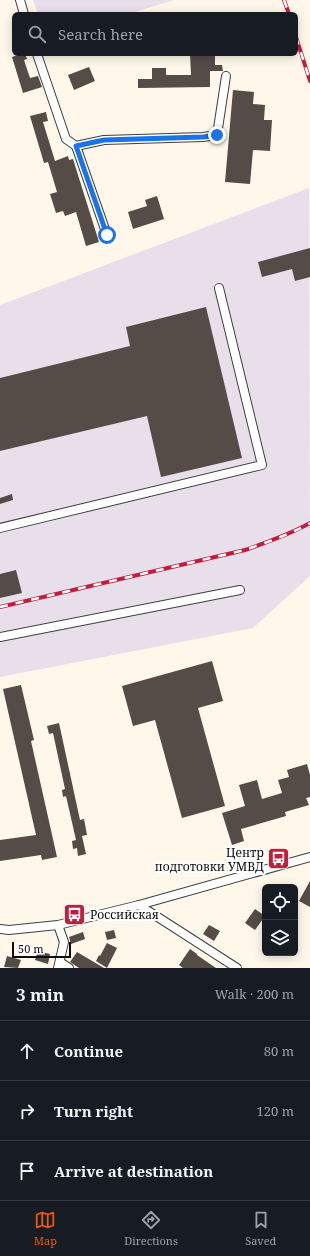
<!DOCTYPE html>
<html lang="en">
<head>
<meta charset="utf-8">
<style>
  :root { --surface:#171b24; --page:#242831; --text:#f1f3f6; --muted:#9ea1a6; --line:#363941; --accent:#ea580c }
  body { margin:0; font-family:"Noto Serif",serif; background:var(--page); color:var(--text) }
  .controls { position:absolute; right:12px; bottom:12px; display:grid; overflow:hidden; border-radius:6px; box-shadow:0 2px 10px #0003 }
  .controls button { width:36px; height:36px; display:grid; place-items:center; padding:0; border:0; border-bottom:1px solid var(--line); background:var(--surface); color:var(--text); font:20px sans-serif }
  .scale { position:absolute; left:12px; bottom:10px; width:59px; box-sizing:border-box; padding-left:4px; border:2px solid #0c0c0c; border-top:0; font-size:11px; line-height:14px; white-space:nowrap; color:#0c0c0c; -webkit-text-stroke:3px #fff; paint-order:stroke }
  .stop { position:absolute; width:12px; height:12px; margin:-9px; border:3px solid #1a73e8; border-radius:50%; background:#fff }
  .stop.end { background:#1a73e8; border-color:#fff; box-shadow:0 1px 4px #0008 }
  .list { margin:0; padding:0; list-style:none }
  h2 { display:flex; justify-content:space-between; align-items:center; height:52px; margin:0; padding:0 16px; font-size:17px }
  h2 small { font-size:13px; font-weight:400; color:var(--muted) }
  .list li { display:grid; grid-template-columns:26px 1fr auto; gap:12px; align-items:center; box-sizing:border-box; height:60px; padding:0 16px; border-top:1px solid var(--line) }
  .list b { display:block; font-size:15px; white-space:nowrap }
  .list em { font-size:13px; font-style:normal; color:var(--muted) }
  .icon { flex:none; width:22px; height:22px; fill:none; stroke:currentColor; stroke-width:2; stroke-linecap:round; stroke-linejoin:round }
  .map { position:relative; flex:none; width:310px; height:968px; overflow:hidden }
  .search { position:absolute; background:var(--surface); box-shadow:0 2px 10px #0003; left:12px; right:12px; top:12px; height:44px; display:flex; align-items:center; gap:10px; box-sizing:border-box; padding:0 14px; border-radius:6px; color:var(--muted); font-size:15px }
  .sheet { height:232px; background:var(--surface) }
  nav { display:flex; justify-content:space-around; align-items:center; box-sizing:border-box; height:56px; border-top:1px solid var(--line); background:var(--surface); font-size:11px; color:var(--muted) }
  nav a { display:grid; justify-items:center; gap:2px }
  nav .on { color:var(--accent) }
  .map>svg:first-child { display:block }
  .industrial { fill:#e8dfeb }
  .building { fill:#554b47 }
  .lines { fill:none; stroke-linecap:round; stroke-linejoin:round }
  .minor-casing { stroke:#3f3f3f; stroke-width:10 }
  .minor { stroke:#fff; stroke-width:8 }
  .rail-casing { stroke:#c21d3c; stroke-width:4 }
  .rail { stroke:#fff; stroke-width:2.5; stroke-dasharray:8; stroke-linecap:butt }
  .route { stroke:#1a73e8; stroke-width:5 }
  .labels { text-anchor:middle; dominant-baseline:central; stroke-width:4; stroke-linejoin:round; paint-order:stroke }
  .poi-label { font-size:12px; fill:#0c0c0c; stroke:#fff; text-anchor:end }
</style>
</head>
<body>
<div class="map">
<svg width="310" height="968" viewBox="0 0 310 968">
  <rect width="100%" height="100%" fill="#fff8ea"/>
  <g class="industrial">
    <polygon points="33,0 175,0 128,14 38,14"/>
    <polygon points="309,188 310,576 253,628 0,677 0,305"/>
  </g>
  <g class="building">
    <polygon points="21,54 25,54 27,59 24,60 30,78 38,76 42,87 23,93 12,57"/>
    <polygon points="190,54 215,54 215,65 222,65 223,71 210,71 210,87 138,88 138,79 152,79 152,68 166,68 166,75 191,75"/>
    <polygon points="89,67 95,81 74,90 68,75"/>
    <polygon points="233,90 254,92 253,104 265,105 264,120 272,120 270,151 253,150 250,184 225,182"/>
    <polygon points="46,112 48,121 43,122 55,161 68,156 69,160 73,159 99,242 86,246 76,212 65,216 63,211 56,213 50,194 57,192 48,162 44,163 30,116"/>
    <polygon points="157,196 164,219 133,229 128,212 147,206 145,200"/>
    <polygon points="310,248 310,277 295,281 292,269 262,277 258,262"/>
    <polygon points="206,307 242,458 161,477 147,416 0,451 0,378 130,346 126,327"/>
    <polygon points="12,494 13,500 0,504 0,498"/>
    <polygon points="16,570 22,593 0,598 0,574"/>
    <polygon points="212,661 223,701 198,708 225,806 182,818 155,720 133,726 122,686"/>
    <polygon points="21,685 34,740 31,741 57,857 42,860 41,855 0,861 0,840 36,835 3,689"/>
    <polygon points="59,723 80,820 84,819 87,835 82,836 86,854 78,856 77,848 73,849 72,841 76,840 66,796 63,797 62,790 65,789 53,733 49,734 47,726"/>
    <polygon points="307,764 310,775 310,797 306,798 309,805 285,812 286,816 241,829 244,841 232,845 222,813 245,806 239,785 257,780 262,799 282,793 278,780 289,777 287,770"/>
    <polygon points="310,881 310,907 299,901"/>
    <polygon points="255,909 265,916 255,930 245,923"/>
    <polygon points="209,925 220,931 214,941 203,934"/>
    <polygon points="114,930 116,938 107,940 105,932"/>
    <polygon points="83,932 85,939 71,944 69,937"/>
    <polygon points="107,943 117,948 107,968 96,961 99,955 100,956"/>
    <polygon points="190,949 197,954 197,955 216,968 183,968 179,965"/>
    <polygon points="38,951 50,954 48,964 35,960"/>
    <polygon points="77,952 104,968 79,968 70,962"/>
    <polygon points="7,956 21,960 18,968 4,967"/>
  </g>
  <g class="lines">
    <defs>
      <g id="minor">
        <polyline points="20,0 24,14"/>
        <polyline points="37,54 66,139 76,146 104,140 203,137 217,135 226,76"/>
        <polyline points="76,146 107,235"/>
        <polyline points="0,528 262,465 219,288"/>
        <polyline points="0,637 240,590"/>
        <polyline points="139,905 237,968"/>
        <polyline points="58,925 64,942 58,968"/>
        <polyline points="0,929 9,930 58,925 139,905 310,857"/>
        <polyline points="60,962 69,968"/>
      </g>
    </defs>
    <use href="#minor" class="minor-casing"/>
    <use href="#minor" class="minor"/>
    <defs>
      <g id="rail">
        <polyline points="284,0 289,14"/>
        <polyline points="296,37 310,81"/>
        <path d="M 0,607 L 245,550 C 267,542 289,535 310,523"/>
      </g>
    </defs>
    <use href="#rail" class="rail-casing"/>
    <use href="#rail" class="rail"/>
  </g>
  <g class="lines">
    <polyline class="route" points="107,235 76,146 104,140 203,137 217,135"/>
  </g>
  <defs>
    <symbol id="bus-square" viewBox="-11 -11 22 22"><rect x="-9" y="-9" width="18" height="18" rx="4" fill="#c21d3c" stroke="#fff"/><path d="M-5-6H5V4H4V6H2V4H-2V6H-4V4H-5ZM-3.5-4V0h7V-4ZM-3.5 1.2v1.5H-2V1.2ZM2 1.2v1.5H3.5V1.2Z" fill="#fff"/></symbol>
  </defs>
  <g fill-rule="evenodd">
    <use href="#bus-square" x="266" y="846" width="25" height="25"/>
    <use href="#bus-square" x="62" y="902" width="25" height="25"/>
  </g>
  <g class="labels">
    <g class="poi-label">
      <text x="264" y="852">Центр<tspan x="264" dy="14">подготовки УМВД</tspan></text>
      <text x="90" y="914" text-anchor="start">Российская</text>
    </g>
  </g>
</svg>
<div class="controls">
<button><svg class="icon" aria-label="locate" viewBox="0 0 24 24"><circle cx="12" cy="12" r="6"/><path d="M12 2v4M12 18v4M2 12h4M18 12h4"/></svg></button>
<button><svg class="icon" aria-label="layers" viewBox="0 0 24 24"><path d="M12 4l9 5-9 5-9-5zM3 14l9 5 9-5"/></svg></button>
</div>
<div class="scale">50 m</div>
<div class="stop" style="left:107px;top:235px"></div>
<div class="stop end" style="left:217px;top:135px"></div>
<div class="search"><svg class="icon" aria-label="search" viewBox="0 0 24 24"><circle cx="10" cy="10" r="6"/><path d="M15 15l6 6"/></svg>Search here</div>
</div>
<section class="sheet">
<h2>3 min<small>Walk · 200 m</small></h2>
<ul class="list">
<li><svg class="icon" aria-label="ahead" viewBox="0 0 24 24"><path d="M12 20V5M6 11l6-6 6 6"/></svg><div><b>Continue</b></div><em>80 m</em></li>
<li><svg class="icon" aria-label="right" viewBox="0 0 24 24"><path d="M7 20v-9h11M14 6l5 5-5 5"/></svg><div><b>Turn right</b></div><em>120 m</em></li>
<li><svg class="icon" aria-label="arrive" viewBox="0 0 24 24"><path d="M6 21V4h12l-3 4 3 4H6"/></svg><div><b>Arrive at destination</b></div></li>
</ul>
</section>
<nav>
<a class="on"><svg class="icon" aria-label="map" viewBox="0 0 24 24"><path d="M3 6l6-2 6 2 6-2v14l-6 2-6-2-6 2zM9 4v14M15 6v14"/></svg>Map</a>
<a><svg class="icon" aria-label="directions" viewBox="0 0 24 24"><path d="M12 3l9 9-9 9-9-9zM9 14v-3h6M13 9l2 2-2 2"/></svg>Directions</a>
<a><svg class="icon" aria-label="saved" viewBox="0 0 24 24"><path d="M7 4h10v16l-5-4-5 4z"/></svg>Saved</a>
</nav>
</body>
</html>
